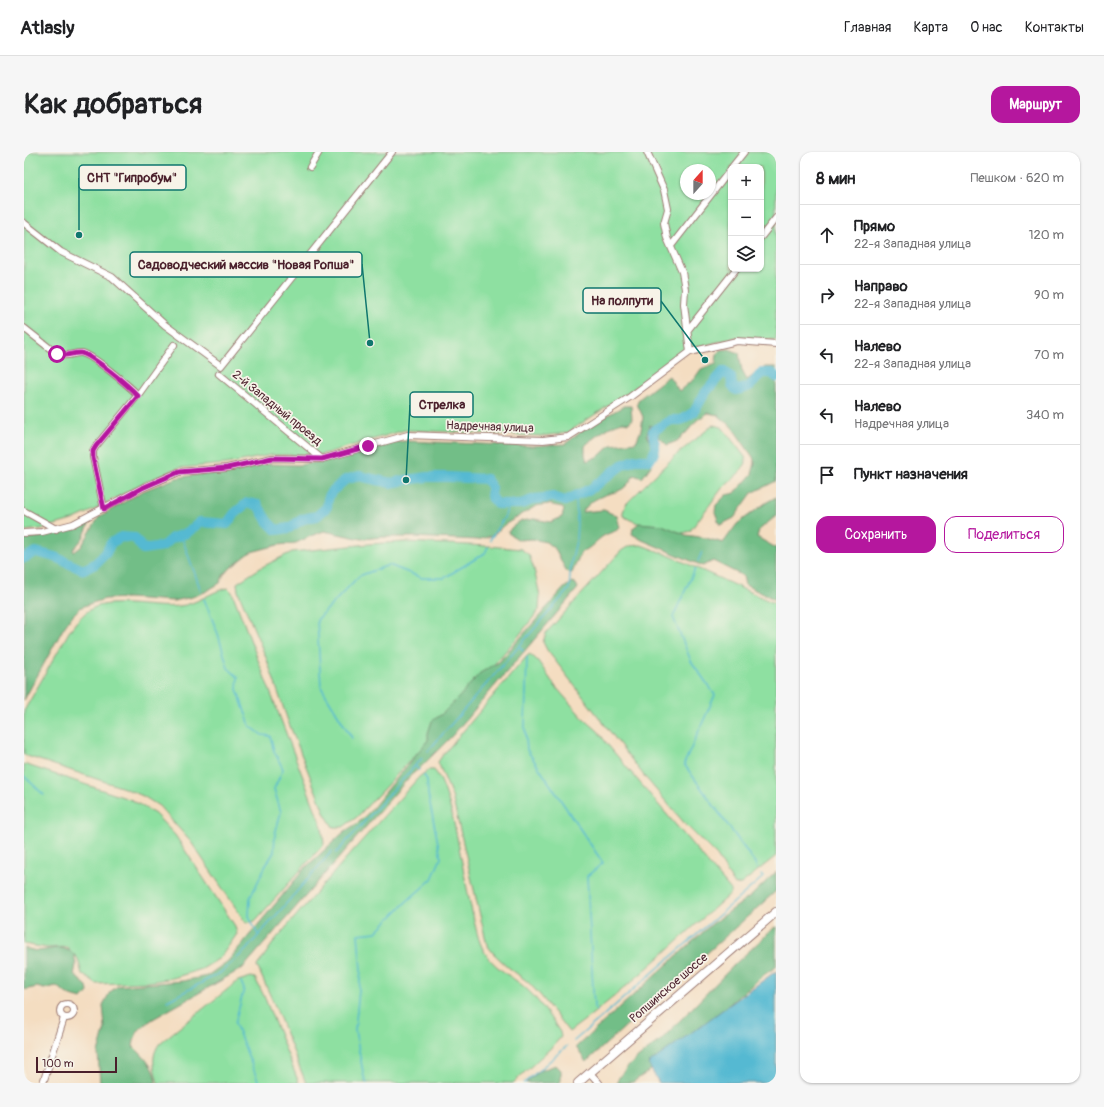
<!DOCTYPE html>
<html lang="ru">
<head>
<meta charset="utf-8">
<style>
  :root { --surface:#fff; --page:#f6f6f6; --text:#202124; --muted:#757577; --line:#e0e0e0; --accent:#b5179e }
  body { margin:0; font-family:Pangolin,sans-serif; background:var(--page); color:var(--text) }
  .controls { position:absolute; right:12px; top:12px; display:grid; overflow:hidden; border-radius:8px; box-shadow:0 1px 3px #0004 }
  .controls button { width:36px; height:36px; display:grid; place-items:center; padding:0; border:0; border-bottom:1px solid var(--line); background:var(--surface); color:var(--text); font:20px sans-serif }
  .compass { position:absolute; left:656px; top:12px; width:36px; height:36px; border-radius:50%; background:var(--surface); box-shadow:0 1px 3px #0004; rotate:21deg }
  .scale { position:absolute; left:12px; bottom:10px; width:81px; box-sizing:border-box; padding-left:4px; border:2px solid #4a1f2b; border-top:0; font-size:11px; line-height:14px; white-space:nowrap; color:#4a1f2b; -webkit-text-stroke:3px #f7f3e8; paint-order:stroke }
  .stop { position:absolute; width:12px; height:12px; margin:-9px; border:3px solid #b5179e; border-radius:50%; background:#fff }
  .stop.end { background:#b5179e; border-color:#fff; box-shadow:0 1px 4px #0008 }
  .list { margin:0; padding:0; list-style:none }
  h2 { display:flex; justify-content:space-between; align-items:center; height:52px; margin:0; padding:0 16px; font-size:17px }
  h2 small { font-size:13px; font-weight:400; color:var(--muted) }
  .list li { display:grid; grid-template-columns:26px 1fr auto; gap:12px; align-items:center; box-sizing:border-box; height:60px; padding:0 16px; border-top:1px solid var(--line) }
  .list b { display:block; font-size:15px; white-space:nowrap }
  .list p { margin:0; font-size:13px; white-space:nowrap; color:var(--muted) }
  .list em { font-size:13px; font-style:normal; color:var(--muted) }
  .actions { display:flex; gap:8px; padding:12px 16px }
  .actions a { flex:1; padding:9px 0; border:1px solid var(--accent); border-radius:12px; text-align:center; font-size:14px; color:var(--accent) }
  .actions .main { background:var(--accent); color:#fff }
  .icon { flex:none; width:22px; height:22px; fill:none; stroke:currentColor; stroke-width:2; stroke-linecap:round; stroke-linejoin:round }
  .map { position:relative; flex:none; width:752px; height:931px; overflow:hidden; border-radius:12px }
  header { display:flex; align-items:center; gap:24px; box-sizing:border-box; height:56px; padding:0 20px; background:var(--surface); border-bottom:1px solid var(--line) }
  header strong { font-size:19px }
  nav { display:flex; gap:22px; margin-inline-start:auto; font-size:14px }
  .intro { display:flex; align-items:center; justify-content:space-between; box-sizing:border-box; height:96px; padding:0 24px }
  h1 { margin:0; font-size:28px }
  .button { padding:10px 18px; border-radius:12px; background:var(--accent); color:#fff; font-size:14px; font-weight:700 }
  main { display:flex; gap:24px; padding:0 24px }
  aside { flex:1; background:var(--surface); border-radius:12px; box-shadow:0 1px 3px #0004 }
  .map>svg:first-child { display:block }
  .green { fill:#8ee0a1; stroke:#6c8066; fill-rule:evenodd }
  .forest { fill:#72be87; stroke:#5e6e59 }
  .water { fill:#54b9d2; stroke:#4f6c7e }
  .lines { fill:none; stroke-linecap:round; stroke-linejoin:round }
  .stream { stroke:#54b9d2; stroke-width:1.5 }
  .river { stroke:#54b9d2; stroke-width:10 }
  .minor-casing { stroke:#9f7e76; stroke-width:8 }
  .major-casing { stroke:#9f7e76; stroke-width:10 }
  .minor { stroke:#fff; stroke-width:6 }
  .major { stroke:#fff; stroke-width:8 }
  .route { stroke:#b5179e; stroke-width:5 }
  .labels { text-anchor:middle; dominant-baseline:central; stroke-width:3.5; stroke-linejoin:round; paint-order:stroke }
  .street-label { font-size:12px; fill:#4a1f2b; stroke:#f7f3e8 }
  .leader { fill:none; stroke:#0f766e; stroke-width:1.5 }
  .callout-dot { fill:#0f766e; stroke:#f7f3e8; stroke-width:1.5 }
  .callout { fill:#f7f3e8; stroke:#0f766e; stroke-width:1.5 }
  .callout-label { font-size:13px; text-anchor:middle; font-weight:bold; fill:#4a1f2b }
</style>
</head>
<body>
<header>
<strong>Atlasly</strong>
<nav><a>Главная</a><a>Карта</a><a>О нас</a><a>Контакты</a></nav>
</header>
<div class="intro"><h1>Как добраться</h1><a class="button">Маршрут</a></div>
<main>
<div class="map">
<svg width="752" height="931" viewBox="0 0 752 931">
  <rect width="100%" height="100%" fill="#f7f3e8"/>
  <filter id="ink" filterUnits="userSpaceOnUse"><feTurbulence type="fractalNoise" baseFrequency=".025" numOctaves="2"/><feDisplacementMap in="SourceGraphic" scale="8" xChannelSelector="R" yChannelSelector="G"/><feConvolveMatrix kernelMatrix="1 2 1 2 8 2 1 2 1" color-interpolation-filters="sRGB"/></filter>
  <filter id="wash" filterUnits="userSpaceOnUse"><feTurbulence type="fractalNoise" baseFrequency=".012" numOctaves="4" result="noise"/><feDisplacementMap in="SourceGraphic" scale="16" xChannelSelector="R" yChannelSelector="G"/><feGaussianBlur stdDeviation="0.9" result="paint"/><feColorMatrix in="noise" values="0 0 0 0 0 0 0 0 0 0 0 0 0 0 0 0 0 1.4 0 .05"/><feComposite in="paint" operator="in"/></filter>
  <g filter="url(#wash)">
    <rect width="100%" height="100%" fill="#f4ddc1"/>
    <g class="green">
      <path d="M 0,0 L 752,0 L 752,188 L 713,185 L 662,198 L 602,242 L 543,281 L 517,284 L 381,278 L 296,303 L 247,303 L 203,312 L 154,316 L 117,332 L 70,358 L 48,368 L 17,377 L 0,379 ZM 707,15 L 737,15 L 737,117 L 707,117 ZM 662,18 L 686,18 L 686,42 L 662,42 Z"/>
      <path d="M 689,273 L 698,275 L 721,305 L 722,311 L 716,320 L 699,335 L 666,379 L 660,381 C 640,377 617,375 599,364 L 599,360 L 602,352 L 623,331 L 652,303 Z"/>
      <polygon points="382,390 464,394 497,397 505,403 510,417 516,444 515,458 493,486 395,599 333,665 319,675 309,675 301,662 264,569 243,508 214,439 213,431 238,415 268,400 345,392"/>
      <polygon points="617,393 644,403 752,452 752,704 717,732 711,733 693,704 662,673 621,625 523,498 519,490 522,481 597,399 605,394"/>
      <path d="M 204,436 L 208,440 L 298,675 L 300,692 L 231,769 L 222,771 L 167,690 L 135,654 L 119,644 L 100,636 L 0,603 L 0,559 L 45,480 C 51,471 59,461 69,456 C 90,446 131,457 155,454 C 172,453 187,439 204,436 Z"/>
      <path d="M 506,502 L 514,509 L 531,534 L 558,565 L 574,579 L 583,592 L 707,738 L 707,741 C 654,788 602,838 545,880 L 517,844 L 504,830 L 484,815 L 470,802 L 463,793 L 428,644 L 414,610 L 418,604 L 503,504 Z"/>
      <polygon points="0,612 108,648 131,662 151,683 211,774 213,782 196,806 178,817 149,826 125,830 72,832 58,822 54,807 43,795 23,796 0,792"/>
      <path d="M 404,618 L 410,618 C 418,627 421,640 425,651 C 435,688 440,727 449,764 C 452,776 454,789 460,799 C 468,814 485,823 498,833 C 514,846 525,864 536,880 L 537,885 L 529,894 L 489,931 L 282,931 L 251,854 L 233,814 L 252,787 L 325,703 L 395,625 Z"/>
      <path d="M 227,825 L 231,826 L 240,844 L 275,931 L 134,931 C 130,916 126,904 136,891 L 214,829 Z"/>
    </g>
    <g class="forest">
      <path d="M 705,197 L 715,201 L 718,219 L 723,228 L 741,215 L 752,215 L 752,329 L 728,341 L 710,366 L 696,373 L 691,360 L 692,353 L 702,343 L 711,341 L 728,322 L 731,311 L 729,305 L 708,275 L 694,263 L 684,261 L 673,268 L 662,281 L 653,289 L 643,293 L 635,285 L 634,278 L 626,273 L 623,282 L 629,299 L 627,314 L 618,326 L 610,323 C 598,344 592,337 574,346 C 567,349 563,354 558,360 L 580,358 L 593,364 L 596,376 C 591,380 587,380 581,383 C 572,388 567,397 557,400 L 548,421 L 542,419 L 532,398 L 522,390 L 508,387 L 495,388 L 484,381 L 487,376 L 496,369 L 510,367 L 527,370 L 538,365 L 540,358 L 538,355 L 524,352 L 512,354 L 480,373 L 470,383 L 454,388 L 391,385 L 358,385 L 338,387 L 300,379 L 289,383 L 272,391 L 254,393 L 227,400 L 209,414 L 200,422 L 196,431 L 181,440 L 168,445 L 150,449 L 104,446 L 81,447 L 65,452 L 56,456 L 48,464 L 39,477 L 0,548 L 0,387 C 24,384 46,378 67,368 L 59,386 L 49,398 L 50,400 L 57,395 L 75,365 L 119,339 L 152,326 L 242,312 L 274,313 L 296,310 L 339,299 L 365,291 L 381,289 L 507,294 L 541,292 L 566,273 L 600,254 L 607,254 L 608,267 L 605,271 C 603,271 601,270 599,270 C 589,271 567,287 561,294 L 561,303 L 563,309 L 575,304 L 587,293 L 612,290 L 617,278 L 619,265 L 613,252 L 615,247 L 645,224 L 655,239 L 670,227 L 677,217 L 692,211 L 693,202 L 696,198 Z"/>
      <polygon points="752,345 752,364 735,378 733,385 752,396 752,448 721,433 719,424 689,409 679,414 618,388 608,382 609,376 615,371 638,373 662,383 682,386 699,391 713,372 743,350"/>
      <path d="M 548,430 L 552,432 L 554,436 L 550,441 L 428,584 L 396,616 L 387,623 L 219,816 L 129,867 C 116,876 112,878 109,894 C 120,905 131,915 132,931 L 76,931 L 74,901 L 81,876 L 79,853 L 86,840 L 94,834 L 159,829 L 183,824 L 204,809 L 281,716 L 321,679 L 334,671 L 347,658 L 404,588 L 404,581 L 408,569 L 418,562 L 436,544 L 456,521 L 475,510 L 540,436 Z"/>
      <polygon points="752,720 752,739 562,910 552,895 688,772 727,744"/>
      <path d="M 752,774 L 752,815 L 741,822 L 634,913 L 609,930 L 593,931 C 594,919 626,896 636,889 L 711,812 Z"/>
      <path d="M 0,795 C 17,804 27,793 41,797 C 44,798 48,800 50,802 L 52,813 L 50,823 L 63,834 L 64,840 L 58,847 L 46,844 L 32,834 L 20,837 L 13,835 L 0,838 Z"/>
      <polygon points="532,913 537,918 537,929 535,931 502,931 515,919"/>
    </g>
    <polygon class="water" points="752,819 752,931 635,931 624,912"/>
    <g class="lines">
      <g class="stream">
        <polyline points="157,383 177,439"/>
        <polyline points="466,388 481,364 484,353"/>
        <polyline points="674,409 678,400"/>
        <polyline points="671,417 649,465 667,509 691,543 660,612 731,711 733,717"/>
        <polyline points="180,447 194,482 204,516 214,525 213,537 226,574 238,583 246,584 250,599 259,617 250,637 257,660 251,682 250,700 241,715 226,746 225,764 234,783"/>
        <polyline points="496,495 499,499"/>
        <polyline points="503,505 501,574 503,598 579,711 563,724 570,856 573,859"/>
        <polyline points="328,586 297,535 293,468 335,424 365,413 398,426 420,426 461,401 464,395"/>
        <polyline points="404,599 545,437 547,411 552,389 553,369 552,344"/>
        <polyline points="391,614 395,618"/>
        <polyline points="0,624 20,643"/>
        <polyline points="312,701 398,606"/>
        <polyline points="217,830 220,837 211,871 235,931"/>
        <polyline points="143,849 196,821 221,799 308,699"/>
        <polyline points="550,889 739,725 737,723"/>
        <polyline points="343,931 340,925 331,878 337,818 334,782 352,780 382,750 408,727 417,706 404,642 403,628 400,623"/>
        <polyline points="500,931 543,894"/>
      </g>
      <path class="river" d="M 0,406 L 12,400 L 31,405 L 59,418 L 71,412 L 82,401 L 87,391 L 97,385 L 111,386 L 119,397 L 139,394 L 148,386 L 163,381 L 176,370 L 203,372 L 211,361 L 223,351 L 234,353 L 243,369 L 252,378 L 265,376 L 279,367 L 293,364 L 303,355 L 304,347 L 307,340 L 321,328 L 335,324 L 367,331 L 382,328 L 404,325 L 425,325 L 462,327 L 468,336 L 467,344 L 473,352 L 497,352 L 511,347 L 529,345 L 541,349 L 568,336 L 598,313 L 611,308 L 626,308 C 635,295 630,293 629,279 L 647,268 L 657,268 L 670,260 L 681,241 L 700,219 L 707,225 L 708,233 L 712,238 C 726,236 729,232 737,221 L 748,221 L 752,225"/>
    </g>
  </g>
  <g filter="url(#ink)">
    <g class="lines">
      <defs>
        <g id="minor">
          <polyline points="623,0 640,38 644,57 640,71 643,86 658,120 661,137 660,152 666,200"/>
          <polyline points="286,15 295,0"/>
          <polyline points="708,15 720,0"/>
          <polyline points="0,71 37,100 88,125 141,173 197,214 368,0"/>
          <polyline points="737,85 752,66"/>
          <polyline points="647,94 707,17"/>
          <path d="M 0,176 L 33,202 C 44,206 50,200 58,201 C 70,204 105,234 114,243 L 72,294 L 69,299 L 69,305 L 80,357"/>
          <polyline points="663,179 712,117"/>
          <polyline points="195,222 298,307"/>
          <polyline points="114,243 150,193"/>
          <polyline points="0,359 32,377"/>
          <polyline points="0,381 18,380 49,372 118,336 155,320 203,316 248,306 298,307 384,283 519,288 544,285 606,245 666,200 713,189 752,192"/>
          <circle cx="43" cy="859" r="7"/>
          <polyline points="566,921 575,931"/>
          <polyline points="19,931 40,866"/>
        </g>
        <polyline id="major" points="554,931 752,760"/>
      </defs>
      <use href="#minor" class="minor-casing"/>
      <use href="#major" class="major-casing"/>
      <use href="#minor" class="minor"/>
      <use href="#major" class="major"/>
    </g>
  </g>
  <g class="lines" filter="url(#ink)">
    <path class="route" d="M 33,202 C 43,206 48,200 57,201 C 68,203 105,234 114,244 L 72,294 L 69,299 L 69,306 L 80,357 L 118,336 L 155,320 L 203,316 L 248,306 L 298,307 L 344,294"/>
  </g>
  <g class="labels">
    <g class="street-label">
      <text transform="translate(253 256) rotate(39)">2-й Западный проезд</text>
      <text transform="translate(466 275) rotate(2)">Надречная улица</text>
      <text transform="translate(645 836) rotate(-41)">Ропшинское шоссе</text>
    </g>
  </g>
  <path class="leader" d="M55 83L55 26M346 191L338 112M681 208L637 149M382 328L386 253"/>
  <g class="callout-dot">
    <circle cx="55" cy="83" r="4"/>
    <circle cx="346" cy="191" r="4"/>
    <circle cx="681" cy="208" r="4"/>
    <circle cx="382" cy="328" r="4"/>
  </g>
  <g class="callout">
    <rect x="55" y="13" width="107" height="25" rx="4"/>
    <rect x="106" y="100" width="232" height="25" rx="4"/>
    <rect x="559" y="136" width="78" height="25" rx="4"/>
    <rect x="386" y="240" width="63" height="25" rx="4"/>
  </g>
  <g class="callout-label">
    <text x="108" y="30">СНТ "Гипробум"</text>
    <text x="222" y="117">Садоводческий массив "Новая Ропша"</text>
    <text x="598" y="153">На полпути</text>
    <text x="418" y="257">Стрелка</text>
  </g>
</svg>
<div class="controls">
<button>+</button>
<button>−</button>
<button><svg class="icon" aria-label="layers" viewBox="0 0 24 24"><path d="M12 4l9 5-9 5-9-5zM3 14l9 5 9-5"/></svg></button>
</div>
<svg class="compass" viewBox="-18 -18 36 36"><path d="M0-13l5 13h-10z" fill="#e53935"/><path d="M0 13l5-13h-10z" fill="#757577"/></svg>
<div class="scale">100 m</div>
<div class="stop" style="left:33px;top:202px"></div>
<div class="stop end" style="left:344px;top:294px"></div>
</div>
<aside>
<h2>8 мин<small>Пешком · 620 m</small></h2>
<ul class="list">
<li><svg class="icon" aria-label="ahead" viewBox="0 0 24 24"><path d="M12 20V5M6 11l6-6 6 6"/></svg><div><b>Прямо</b><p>22-я Западная улица</p></div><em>120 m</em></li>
<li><svg class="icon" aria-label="right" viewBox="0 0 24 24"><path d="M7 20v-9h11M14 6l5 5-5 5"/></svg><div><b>Направо</b><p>22-я Западная улица</p></div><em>90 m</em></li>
<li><svg class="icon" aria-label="left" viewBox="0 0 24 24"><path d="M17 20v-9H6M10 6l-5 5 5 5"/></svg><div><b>Налево</b><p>22-я Западная улица</p></div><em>70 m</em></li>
<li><svg class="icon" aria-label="left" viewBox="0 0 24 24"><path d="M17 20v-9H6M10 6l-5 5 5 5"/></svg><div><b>Налево</b><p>Надречная улица</p></div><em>340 m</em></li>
<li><svg class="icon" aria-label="arrive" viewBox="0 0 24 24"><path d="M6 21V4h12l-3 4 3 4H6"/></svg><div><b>Пункт назначения</b></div></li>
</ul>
<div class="actions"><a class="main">Сохранить</a><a>Поделиться</a></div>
</aside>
</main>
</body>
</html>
